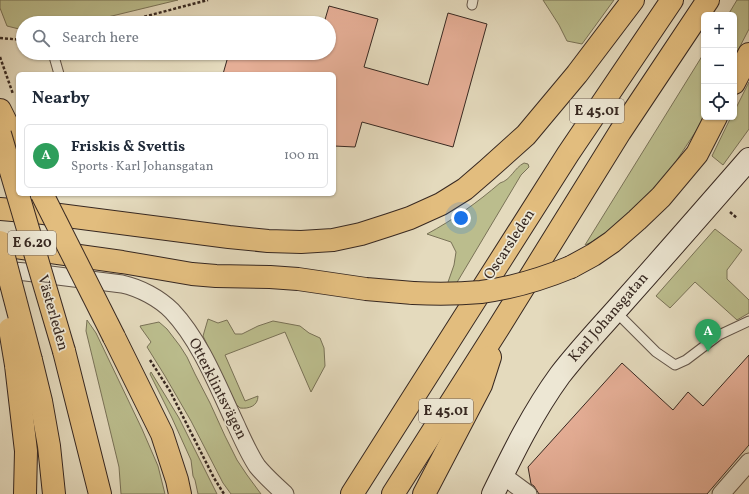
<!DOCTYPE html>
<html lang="en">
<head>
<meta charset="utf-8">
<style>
  :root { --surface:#fff; --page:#f6f6f7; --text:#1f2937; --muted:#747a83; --line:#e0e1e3; --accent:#1a73e8 }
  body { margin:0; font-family:Vollkorn,serif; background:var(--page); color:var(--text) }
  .controls { position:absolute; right:12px; top:12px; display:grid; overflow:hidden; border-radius:6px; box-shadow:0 1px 3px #0004 }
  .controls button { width:36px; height:36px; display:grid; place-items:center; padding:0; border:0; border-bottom:1px solid var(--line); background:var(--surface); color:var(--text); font:20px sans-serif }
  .you { position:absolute; left:461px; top:218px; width:14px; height:14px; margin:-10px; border:3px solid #fff; border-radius:50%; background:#1a73e8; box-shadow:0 0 0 6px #1a73e833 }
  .badge { display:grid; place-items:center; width:26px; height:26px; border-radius:50%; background:var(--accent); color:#fff; font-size:13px; font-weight:700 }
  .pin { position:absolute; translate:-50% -33px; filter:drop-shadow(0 1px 2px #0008) }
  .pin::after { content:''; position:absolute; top:21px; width:14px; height:12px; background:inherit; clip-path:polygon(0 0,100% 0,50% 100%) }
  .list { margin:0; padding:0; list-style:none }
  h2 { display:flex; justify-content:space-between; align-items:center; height:52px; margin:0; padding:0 16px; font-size:17px }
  h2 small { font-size:13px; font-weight:400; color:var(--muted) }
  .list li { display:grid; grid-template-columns:26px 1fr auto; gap:12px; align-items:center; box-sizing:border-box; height:64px; margin:0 8px 8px; padding:0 8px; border:1px solid var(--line); border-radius:6px }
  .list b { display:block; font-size:15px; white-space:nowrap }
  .list p { margin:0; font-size:13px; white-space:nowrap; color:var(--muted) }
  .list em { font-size:13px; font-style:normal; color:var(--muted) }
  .icon { flex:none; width:22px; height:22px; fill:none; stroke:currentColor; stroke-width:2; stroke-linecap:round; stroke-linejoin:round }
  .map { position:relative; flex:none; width:749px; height:494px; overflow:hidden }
  .search { position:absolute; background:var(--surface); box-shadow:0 1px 3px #0004; left:16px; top:16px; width:320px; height:44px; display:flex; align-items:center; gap:10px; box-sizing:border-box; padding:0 14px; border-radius:22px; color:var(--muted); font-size:15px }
  .panel { position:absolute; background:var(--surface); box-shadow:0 1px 3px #0004; left:16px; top:72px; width:320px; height:124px; border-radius:6px }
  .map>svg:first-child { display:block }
  .green { fill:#bbbd8d; stroke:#797257 }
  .building { fill:#e5ae96; stroke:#372821 }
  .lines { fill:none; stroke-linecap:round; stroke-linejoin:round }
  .lane-casing { stroke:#625448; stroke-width:11 }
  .street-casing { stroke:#625448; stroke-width:19 }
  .secondary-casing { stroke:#372821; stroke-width:24 }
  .highway-casing { stroke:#372821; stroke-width:24 }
  .path { stroke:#372821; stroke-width:2.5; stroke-dasharray:3 2; stroke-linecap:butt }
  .lane { stroke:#ede7d4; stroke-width:9 }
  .street { stroke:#ede7d4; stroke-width:17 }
  .secondary { stroke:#ede7d4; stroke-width:22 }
  .highway { stroke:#e2bd7e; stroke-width:22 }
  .highway-bridge-casing { stroke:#372821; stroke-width:24; stroke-linecap:butt }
  .highway-bridge { stroke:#e2bd7e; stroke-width:22 }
  .labels { text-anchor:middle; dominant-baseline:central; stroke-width:3.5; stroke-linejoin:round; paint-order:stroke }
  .shield { fill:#ede7d4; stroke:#6e6157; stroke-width:1 }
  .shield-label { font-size:14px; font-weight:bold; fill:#372821 }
  .street-label { font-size:15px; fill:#372821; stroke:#ede7d4 }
</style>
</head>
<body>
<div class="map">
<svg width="749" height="494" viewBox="0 0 749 494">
  <rect width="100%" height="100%" fill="#e4dabd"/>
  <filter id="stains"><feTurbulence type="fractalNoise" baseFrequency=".005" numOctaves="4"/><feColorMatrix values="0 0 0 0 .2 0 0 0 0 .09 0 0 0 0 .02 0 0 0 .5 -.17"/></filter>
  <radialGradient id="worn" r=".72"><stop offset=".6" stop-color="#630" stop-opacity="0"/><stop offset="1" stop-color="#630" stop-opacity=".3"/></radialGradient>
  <g class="green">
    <polygon points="0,0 178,0 83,23 23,23 23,30 7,26 0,8"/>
    <polygon points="543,0 614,0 582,44 567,41 559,25"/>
    <polygon points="737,0 749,0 749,29 734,58 734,15 728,15"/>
    <polygon points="704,53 704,116 698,128 671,169 642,206 613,233 585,245"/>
    <polygon points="749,82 749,129 723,165 712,156 731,117 734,117 734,112"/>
    <path d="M 524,163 L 528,164 L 529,167 L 521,175 L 456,284 L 447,285 L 454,265 L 456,252 L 451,242 L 427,234 C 453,220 478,202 500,183 C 511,180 514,168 524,163 Z"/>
    <polygon points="715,229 742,250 727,270 727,279 749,300 749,313 737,320 695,282 670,308 656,296"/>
    <path d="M 208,319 L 218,323 L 227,320 L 235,334 L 242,334 L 258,326 L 273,321 L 300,326 L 309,333 L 320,338 L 324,348 L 325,366 L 311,392 L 285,332 L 225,355 L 245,401 L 258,396 C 258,406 249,409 240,408 L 236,404 L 203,336 Z"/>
    <polygon points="87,320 96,333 142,429 158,466 165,494 121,494 119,467 86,331"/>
    <polygon points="159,322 167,329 180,346 187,357 195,374 210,403 225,436 237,460 247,475 261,494 231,494 223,483 191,421 165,376 147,347 151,342 141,328 140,326"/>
    <polygon points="151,372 179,418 217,494 198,494 195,480 193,476 191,460 172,418 150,374"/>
  </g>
  <g class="building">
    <polygon points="329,6 378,19 364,67 428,85 448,13 487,24 453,147 362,122 355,147 334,146 334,74 223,74 229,53 329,53 329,23 324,23"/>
    <polygon points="749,355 749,445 707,494 539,494 534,486 531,484 528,467 622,363 673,410 688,392 703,406"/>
  </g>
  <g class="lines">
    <defs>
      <g id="lane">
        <polyline points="472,5 473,0"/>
        <polyline points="53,53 59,74"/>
        <polyline points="615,311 656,352 675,365 686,360 719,335 749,321"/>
      </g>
      <g id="street">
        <path d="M 0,270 L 26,272 L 122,284 C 140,288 159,298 172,311 C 201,342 218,387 236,425 C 242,438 249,454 257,466 C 265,476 275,485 285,494"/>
        <polyline points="502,475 528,494"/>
        <polyline points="721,494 749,462"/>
      </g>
      <path id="secondary" d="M 493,494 C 513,453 533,412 560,375 C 580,349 603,325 625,300 C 667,253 708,206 749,159"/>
      <g id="highway">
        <polyline points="734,83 749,54"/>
        <polyline points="0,110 18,146"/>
        <polyline points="0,209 36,212 229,237 268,241 301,242 333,240 361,234 389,225 410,218 441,204 465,189 487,170 526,135 577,74 633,0"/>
        <polyline points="0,245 122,262 192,274 216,276 270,277 298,279 366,289 413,293"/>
        <polyline points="571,267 593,255 612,242 637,220 661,197 697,154 716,117"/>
        <polyline points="114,337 162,434 177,480 180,494"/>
        <polyline points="64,351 100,494"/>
        <polyline points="31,360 41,401 49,446 54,494"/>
        <polyline points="16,365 26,451 25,494"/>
        <polyline points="352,494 404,412 568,154 672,0"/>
        <polyline points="393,494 499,327 620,132 708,0"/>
        <polyline points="424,494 481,385 490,357"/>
      </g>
    </defs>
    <use href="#lane" class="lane-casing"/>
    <use href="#street" class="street-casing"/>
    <use href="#secondary" class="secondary-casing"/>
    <use href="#highway" class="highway-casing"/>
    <g class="path">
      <polyline points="120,23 208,0"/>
      <polyline points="0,38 23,40"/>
      <polyline points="0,57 13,94"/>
      <polyline points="730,212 737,218"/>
      <polyline points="150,360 170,391 214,478 224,494"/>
    </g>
    <use href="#lane" class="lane"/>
    <use href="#street" class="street"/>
    <use href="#secondary" class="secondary"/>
    <use href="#highway" class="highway"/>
    <defs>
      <g id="highway-bridge">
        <polyline points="0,134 64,351"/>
        <polyline points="42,194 114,337"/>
        <polyline points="0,242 31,360"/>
        <path d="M 413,293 C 436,294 458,294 481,292 C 512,288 542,279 571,267"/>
        <polyline points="10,329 16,365"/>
      </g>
    </defs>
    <use href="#highway-bridge" class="highway-bridge-casing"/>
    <use href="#highway-bridge" class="highway-bridge"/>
  </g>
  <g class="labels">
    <g class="shield">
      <rect x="570" y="99" width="54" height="24" rx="3"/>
      <rect x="8" y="231" width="48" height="24" rx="3"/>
      <rect x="419" y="399" width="54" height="24" rx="3"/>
    </g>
    <g class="shield-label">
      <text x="597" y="111">E 45.01</text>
      <text x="32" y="243">E 6.20</text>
      <text x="446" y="411">E 45.01</text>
    </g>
    <g class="street-label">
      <text transform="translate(510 245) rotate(-57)">Oscarsleden</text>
      <text transform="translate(52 313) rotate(74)">Västerleden</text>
      <text transform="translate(609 318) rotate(-49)">Karl Johansgatan</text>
      <text transform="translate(217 389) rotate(63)">Otterklintsvägen</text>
    </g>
  </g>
  <rect width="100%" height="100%" filter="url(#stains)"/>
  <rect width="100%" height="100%" fill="url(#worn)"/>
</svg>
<div class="controls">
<button>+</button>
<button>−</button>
<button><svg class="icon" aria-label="locate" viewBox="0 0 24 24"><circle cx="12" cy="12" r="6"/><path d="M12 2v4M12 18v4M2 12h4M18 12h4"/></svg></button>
</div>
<div class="you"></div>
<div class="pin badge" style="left:708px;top:352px;background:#2e9e5b">A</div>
<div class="search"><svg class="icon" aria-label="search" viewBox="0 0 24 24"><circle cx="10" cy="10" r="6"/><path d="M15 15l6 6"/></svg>Search here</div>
<section class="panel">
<h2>Nearby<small></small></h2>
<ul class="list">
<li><span class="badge" style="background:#2e9e5b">A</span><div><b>Friskis &amp; Svettis</b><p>Sports · Karl Johansgatan</p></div><em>100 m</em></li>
</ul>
</section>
</div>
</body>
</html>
